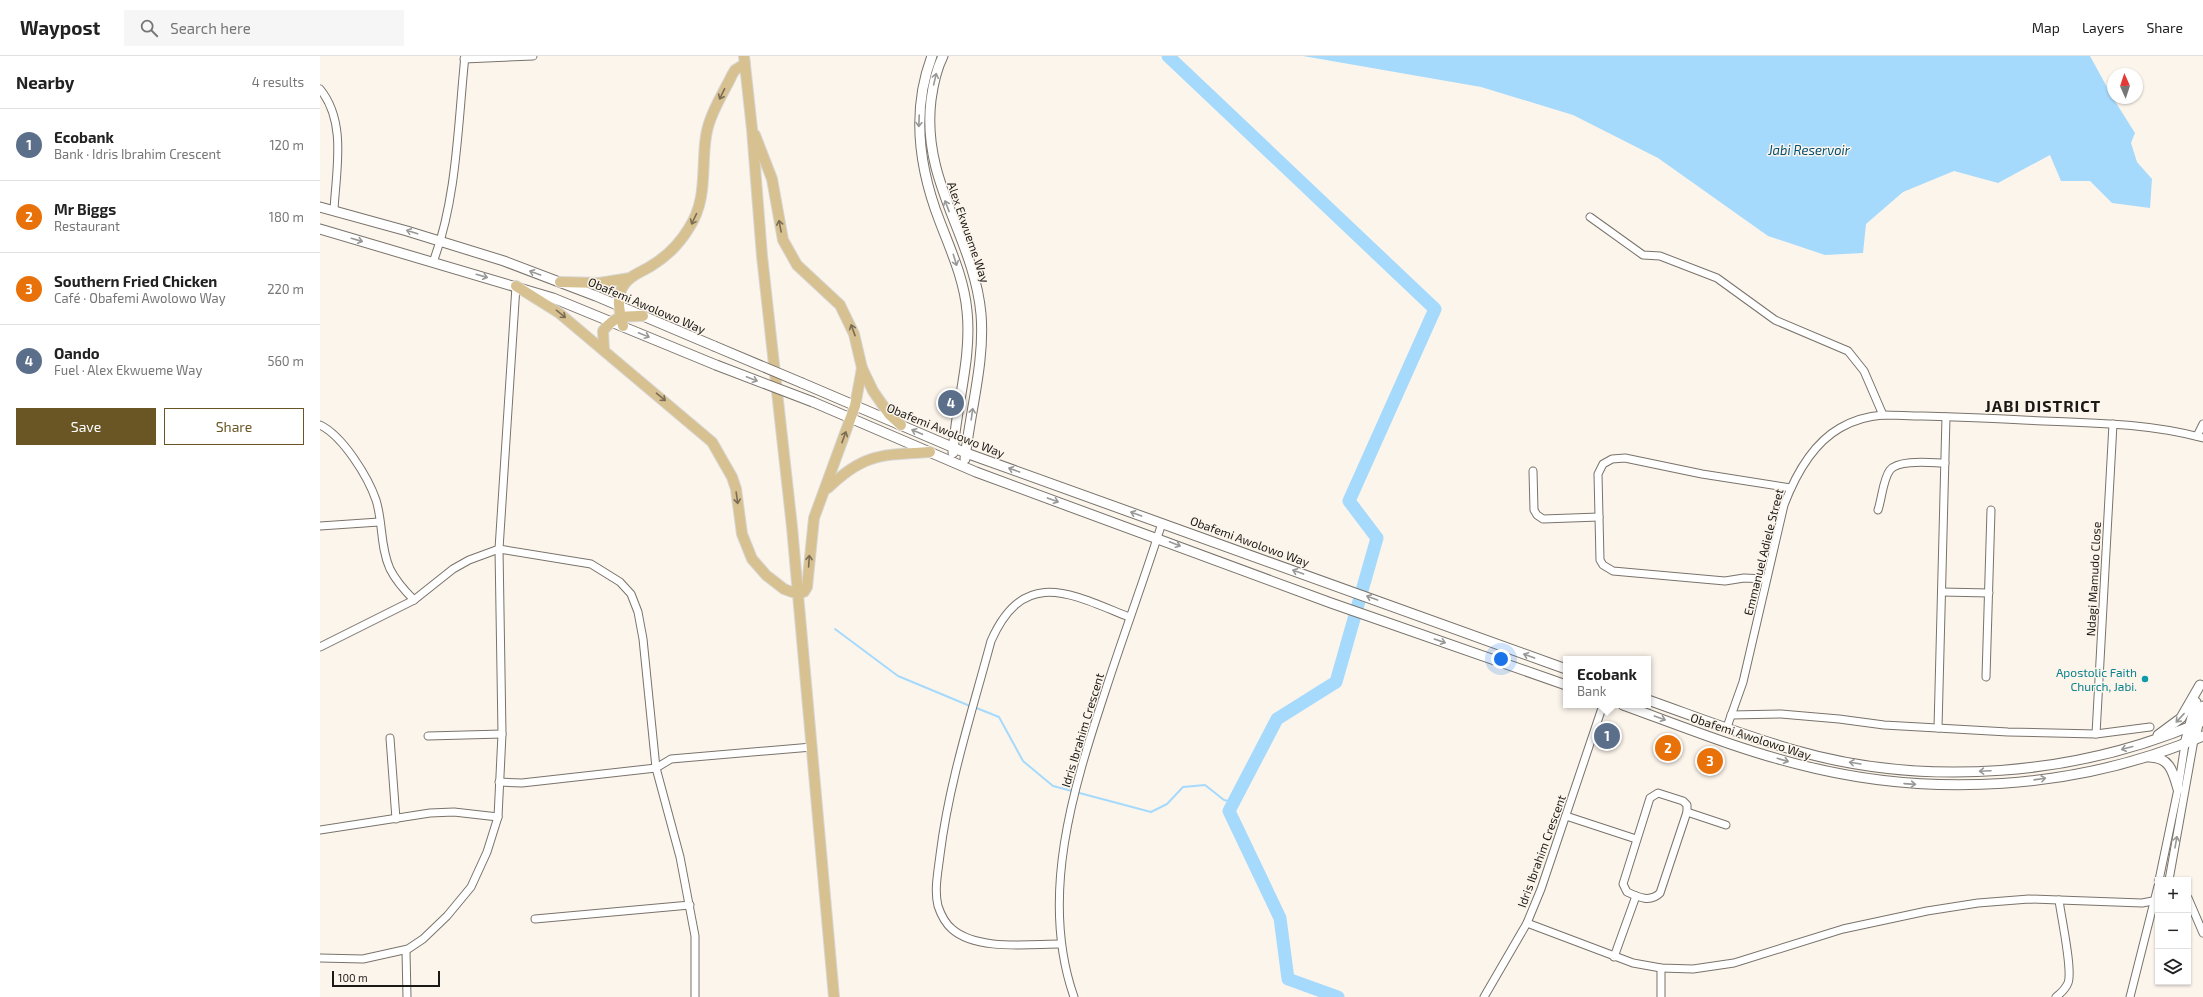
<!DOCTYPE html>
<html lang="en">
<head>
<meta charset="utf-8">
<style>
  :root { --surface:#fff; --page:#f6f6f6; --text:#222; --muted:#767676; --line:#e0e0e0; --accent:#695624 }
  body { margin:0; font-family:"Exo 2",sans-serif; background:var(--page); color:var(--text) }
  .controls { position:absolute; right:12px; bottom:12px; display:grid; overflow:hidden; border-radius:0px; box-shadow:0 1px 3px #0004 }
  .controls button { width:36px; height:36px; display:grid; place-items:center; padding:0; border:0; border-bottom:1px solid var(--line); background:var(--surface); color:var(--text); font:20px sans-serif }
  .compass { position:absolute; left:1787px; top:12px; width:36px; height:36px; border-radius:50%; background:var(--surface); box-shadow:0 1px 3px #0004; rotate:357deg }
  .scale { position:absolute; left:12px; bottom:10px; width:108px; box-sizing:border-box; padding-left:4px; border:2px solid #1b1916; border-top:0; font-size:11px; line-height:14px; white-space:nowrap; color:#1b1916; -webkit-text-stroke:3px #fcf5ec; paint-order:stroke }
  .you { position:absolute; left:1181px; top:603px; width:14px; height:14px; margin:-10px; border:3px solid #fff; border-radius:50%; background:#1a73e8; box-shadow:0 0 0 6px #1a73e833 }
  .badge { display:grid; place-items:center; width:26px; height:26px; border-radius:50%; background:var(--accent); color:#fff; font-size:13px; font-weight:700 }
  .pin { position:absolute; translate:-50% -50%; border:2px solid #fff; box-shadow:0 1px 4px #0006 }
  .popup { position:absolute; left:1243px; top:600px; width:88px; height:52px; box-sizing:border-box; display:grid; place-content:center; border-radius:0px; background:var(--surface); filter:drop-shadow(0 1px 3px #0005); font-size:13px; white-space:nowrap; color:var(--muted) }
  .popup b { font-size:15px; color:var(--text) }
  .popup::after { content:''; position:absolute; left:50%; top:100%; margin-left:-8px; border:8px solid transparent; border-top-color:var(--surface) }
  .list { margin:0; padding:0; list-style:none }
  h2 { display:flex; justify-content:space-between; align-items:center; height:52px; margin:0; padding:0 16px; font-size:17px }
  h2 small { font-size:13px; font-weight:400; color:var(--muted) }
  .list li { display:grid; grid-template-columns:26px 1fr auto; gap:12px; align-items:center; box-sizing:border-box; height:72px; padding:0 16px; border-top:1px solid var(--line) }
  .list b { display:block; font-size:15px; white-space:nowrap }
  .list p { margin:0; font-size:13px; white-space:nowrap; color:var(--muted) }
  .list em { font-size:13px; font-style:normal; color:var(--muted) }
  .actions { display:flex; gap:8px; padding:12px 16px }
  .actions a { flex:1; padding:9px 0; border:1px solid var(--accent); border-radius:0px; text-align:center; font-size:14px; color:var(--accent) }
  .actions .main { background:var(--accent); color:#fff }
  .icon { flex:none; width:22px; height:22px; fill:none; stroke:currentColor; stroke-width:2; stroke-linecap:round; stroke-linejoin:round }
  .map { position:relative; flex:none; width:1883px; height:941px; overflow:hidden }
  header { display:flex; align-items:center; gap:24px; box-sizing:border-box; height:56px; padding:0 20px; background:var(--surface); border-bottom:1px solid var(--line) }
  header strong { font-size:19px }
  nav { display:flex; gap:22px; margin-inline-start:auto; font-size:14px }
  .search { width:280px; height:36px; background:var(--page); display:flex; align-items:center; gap:10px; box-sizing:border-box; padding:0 14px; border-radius:0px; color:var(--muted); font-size:15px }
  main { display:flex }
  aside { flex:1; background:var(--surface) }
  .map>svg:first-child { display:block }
  .water { fill:#a6dafd }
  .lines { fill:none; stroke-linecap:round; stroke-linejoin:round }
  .stream { stroke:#a6dafd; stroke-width:2 }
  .river { stroke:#a6dafd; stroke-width:13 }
  .street-casing { stroke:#79736b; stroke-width:9 }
  .secondary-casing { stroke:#79736b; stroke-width:11 }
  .primary-casing { stroke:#d6d6d5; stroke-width:12 }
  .street { stroke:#fff; stroke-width:7 }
  .secondary { stroke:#fff; stroke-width:9 }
  .primary { stroke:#d8c191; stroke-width:10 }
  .secondary-bridge-casing { stroke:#79736b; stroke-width:11; stroke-linecap:butt }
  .secondary-bridge { stroke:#fff; stroke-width:9 }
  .oneway { stroke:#989896 }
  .oneway2 { stroke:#7a6d54 }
  .culture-dot { fill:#0f9aa8; stroke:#fcf5ec; stroke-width:1.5 }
  .labels { text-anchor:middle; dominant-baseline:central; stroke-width:3; stroke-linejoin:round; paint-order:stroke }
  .street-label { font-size:12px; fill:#1b1916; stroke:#fcf5ec }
  .culture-label { font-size:12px; fill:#0d838f; stroke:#fcf5ec; text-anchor:end }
  .water-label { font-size:13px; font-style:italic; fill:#004f74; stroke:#fcf5ec }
  .district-label { font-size:16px; font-weight:bold; letter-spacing:1px; fill:#1b1916; stroke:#fcf5ec }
</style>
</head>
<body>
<header>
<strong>Waypost</strong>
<div class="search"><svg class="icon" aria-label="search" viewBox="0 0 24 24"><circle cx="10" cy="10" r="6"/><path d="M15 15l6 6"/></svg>Search here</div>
<nav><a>Map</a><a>Layers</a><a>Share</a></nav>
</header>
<main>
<aside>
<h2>Nearby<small>4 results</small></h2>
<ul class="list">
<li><span class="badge" style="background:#5c6f8a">1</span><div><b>Ecobank</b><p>Bank · Idris Ibrahim Crescent</p></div><em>120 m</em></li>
<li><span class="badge" style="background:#e8710a">2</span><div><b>Mr Biggs</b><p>Restaurant</p></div><em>180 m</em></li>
<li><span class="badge" style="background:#e8710a">3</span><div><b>Southern Fried Chicken</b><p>Café · Obafemi Awolowo Way</p></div><em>220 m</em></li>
<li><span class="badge" style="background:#5c6f8a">4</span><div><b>Oando</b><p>Fuel · Alex Ekwueme Way</p></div><em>560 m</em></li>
</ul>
<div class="actions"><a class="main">Save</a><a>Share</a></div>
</aside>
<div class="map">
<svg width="1883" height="941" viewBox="0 0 1883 941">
  <rect width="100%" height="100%" fill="#fcf5ec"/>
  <polygon class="water" points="983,0 1770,0 1793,42 1815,77 1811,87 1817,106 1832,123 1830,152 1792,147 1770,125 1741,125 1730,99 1678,127 1634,115 1583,136 1546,168 1543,197 1505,199 1448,180 1338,102 1253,59 1161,31"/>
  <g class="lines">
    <g class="stream">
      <polyline points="515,573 578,620 650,650"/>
      <polyline points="654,651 679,661 703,705 733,730 831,756 847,748 863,731 885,729 904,744 913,746"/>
    </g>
    <polyline class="river" points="848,0 1115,253 1029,445 1057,482 1016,626 957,663 909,755 960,862 968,923 1018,941"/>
    <defs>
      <g id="street">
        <polyline points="144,3 213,0"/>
        <path d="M 0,33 C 27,66 16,114 14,154"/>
        <polyline points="1270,161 1323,199 1340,200 1397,222 1455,264 1528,295 1544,315 1563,359"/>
        <path d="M 113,206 C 137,144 138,66 145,0"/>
        <path d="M 0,369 C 23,380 48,421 56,444 C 63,466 60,491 70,513 C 76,525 85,535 94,544"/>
        <polyline points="1877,380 1883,368"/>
        <polyline points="1213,415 1214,454 1217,459 1223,463 1279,461"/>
        <path d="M 1558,454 C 1562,442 1563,423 1570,414 C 1579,403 1612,407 1625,407"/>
        <polyline points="0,470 59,466"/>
        <polyline points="1446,523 1424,522 1405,525 1293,515 1283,509 1280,504 1278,418 1283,408 1292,403 1305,402 1382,418 1471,432"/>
        <polyline points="1622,536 1669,537"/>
        <polyline points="0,591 94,544 133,513 149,504 179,493 271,508 300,526 311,538 318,556 323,583 336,712 360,801 375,880 375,941"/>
        <polyline points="1666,621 1671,454"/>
        <polyline points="1411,659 1461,658 1519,663 1564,669 1688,676 1776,678 1830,671"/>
        <path d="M 1407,671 L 1423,626 L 1464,449 C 1475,420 1492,388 1520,372 C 1532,365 1549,360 1563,359 C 1576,359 1590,360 1603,360 C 1636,361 1669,362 1703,364 C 1762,367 1825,366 1883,382"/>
        <polyline points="1618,672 1626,361"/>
        <polyline points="1776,678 1793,368"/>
        <polyline points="108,680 182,678"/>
        <polyline points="70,682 76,763"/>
        <polyline points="179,726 202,727 336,712 351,703 492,691"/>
        <path d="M 1338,737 L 1363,745 L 1367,749 L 1367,756 L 1340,837 C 1330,847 1318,841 1307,836 L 1303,828 L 1330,742 Z"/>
        <polyline points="1367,756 1406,769"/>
        <polyline points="1246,760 1316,783"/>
        <polyline points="0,774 110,757 134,756 178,761"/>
        <polyline points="1839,824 1858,733 1865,688"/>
        <polyline points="1849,824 1874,684"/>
        <polyline points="1868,842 1883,877"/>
        <polyline points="215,863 370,849"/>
        <polyline points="1207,867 1313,907 1341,912 1373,913 1414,907 1523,873 1607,855 1658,847 1709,843 1822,847 1838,844"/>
        <path d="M 741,888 C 709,888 657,895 632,873 C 625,867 621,859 618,850 C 614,834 618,816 620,799 C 629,726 652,656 671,585 C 704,510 751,538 809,561"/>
        <polyline points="86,895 87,941"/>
        <polyline points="1294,901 1316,840"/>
        <polyline points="0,902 43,903 88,893 103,883 127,860 151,831 167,796 178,761 182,678 179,493 196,230"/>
        <path d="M 754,941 C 719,841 753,733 785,636 C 803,580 824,524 842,467"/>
        <polyline points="1164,941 1207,867 1221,833 1283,649"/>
        <polyline points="1341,941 1341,912"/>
        <path d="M 1736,941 C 1741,937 1745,934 1748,927 C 1753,914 1741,861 1739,844"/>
        <polyline points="1810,941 1838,830"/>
      </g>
      <g id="secondary">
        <path d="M 612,0 C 591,55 599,112 620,166 C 631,195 644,223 647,255 C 652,303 636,349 633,397"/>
        <path d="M 623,0 C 616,14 613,29 611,44 C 601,126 654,181 661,258 C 665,306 650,355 645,403"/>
        <polyline points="0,151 87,175 184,205 276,240 394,290"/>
        <polyline points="0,173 233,242 396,309"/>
        <polyline points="482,327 646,397 1246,613"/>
        <polyline points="493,346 656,416 1011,547 1246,629"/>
        <path d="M 1328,644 C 1376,661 1425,680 1474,694 C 1606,732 1757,720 1883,665"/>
        <path d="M 1303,649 C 1361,670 1418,693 1477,708 C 1610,743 1757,734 1883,680"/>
        <polyline points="1838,679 1861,662 1880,629"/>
        <polyline points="1874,684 1883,650"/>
        <polyline points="1865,688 1876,646"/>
        <path d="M 1829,701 C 1850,701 1853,716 1858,733"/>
      </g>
      <g id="primary">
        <polyline points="424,0 432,73 442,200 472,471 514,941"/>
        <polyline points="435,79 452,123 463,184 477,209 520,249 534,278 542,312 553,335 569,358 581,369"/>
        <polyline points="240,226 279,227 310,222"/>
        <polyline points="196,230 239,257 392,386 412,421 416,433 422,478 432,503 446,519 464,533 472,536 484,536 487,531 494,462 535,350 542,312"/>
        <path d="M 303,270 C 300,257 295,240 304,229 C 310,219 322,216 331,210 C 346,201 360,187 369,172 C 388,143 381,112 386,80 C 389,59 403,38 412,19 L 415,14 L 425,8"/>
        <path d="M 284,294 L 283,275 C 295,259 305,260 323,260"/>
        <path d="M 508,432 C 544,397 562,399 610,396"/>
      </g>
    </defs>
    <use href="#street" class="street-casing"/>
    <use href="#secondary" class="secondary-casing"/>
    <use href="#primary" class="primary-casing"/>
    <use href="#street" class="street"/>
    <use href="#secondary" class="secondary"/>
    <use href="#primary" class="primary"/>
    <defs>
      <g id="secondary-bridge">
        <polyline points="394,290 482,327"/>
        <polyline points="396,309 493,346"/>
      </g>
    </defs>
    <use href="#secondary-bridge" class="secondary-bridge-casing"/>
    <use href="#secondary-bridge" class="secondary-bridge"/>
  </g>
  <defs><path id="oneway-shaft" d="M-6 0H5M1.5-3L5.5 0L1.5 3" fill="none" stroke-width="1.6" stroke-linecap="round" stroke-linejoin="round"/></defs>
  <g class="oneway">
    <use href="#oneway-shaft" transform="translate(615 23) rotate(-77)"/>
    <use href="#oneway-shaft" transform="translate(599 65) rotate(92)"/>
    <use href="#oneway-shaft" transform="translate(627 150) rotate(-111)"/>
    <use href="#oneway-shaft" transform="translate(92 176) rotate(-162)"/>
    <use href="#oneway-shaft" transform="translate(37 184) rotate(16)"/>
    <use href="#oneway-shaft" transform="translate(635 204) rotate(73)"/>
    <use href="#oneway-shaft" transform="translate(215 217) rotate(-160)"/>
    <use href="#oneway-shaft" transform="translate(162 220) rotate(16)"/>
    <use href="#oneway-shaft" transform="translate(324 279) rotate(22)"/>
    <use href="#oneway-shaft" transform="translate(432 323) rotate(21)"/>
    <use href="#oneway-shaft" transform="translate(652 358) rotate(-82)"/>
    <use href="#oneway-shaft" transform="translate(597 376) rotate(-157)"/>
    <use href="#oneway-shaft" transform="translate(694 414) rotate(-160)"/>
    <use href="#oneway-shaft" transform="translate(733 444) rotate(20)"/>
    <use href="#oneway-shaft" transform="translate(816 458) rotate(-160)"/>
    <use href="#oneway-shaft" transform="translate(855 488) rotate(21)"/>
    <use href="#oneway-shaft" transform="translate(978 516) rotate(-160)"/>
    <use href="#oneway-shaft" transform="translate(1052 542) rotate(-160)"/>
    <use href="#oneway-shaft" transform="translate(1120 585) rotate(19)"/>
    <use href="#oneway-shaft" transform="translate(1209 600) rotate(-160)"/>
    <use href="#oneway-shaft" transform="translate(1340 662) rotate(20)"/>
    <use href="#oneway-shaft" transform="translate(1860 662) rotate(133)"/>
    <use href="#oneway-shaft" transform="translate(1807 692) rotate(165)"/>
    <use href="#oneway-shaft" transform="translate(1463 704) rotate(16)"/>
    <use href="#oneway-shaft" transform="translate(1535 707) rotate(-171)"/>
    <use href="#oneway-shaft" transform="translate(1665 715) rotate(177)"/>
    <use href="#oneway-shaft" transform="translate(1720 723) rotate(-8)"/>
    <use href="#oneway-shaft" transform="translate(1590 728) rotate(4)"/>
    <use href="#oneway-shaft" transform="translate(1856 786) rotate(-80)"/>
  </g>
  <g class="oneway2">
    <use href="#oneway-shaft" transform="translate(402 38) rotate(116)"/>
    <use href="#oneway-shaft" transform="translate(374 163) rotate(115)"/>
    <use href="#oneway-shaft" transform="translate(460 170) rotate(-101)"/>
    <use href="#oneway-shaft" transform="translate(241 258) rotate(39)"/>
    <use href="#oneway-shaft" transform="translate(533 274) rotate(-110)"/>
    <use href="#oneway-shaft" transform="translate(341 341) rotate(40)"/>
    <use href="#oneway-shaft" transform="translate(524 381) rotate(-70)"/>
    <use href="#oneway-shaft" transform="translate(417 442) rotate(82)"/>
    <use href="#oneway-shaft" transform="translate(489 505) rotate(-86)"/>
  </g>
  <circle class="culture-dot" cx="1825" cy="623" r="4"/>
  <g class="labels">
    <g class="street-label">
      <text transform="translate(649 176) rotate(71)">Alex Ekwueme Way</text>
      <text transform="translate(327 249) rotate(23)">Obafemi Awolowo Way</text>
      <text transform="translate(626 374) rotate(22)">Obafemi Awolowo Way</text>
      <text transform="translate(930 485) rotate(20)">Obafemi Awolowo Way</text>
      <text transform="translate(1443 496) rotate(-76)">Emmanuel Adiele Street</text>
      <text transform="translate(1773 523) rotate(-87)">Ndagi Mamudo Close</text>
      <text transform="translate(762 674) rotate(-73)">Idris Ibrahim Crescent</text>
      <text transform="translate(1431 680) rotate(18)">Obafemi Awolowo Way</text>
      <text transform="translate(1221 795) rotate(-70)">Idris Ibrahim Crescent</text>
    </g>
    <g class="culture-label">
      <text x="1817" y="616">Apostolic Faith<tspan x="1817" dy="14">Church, Jabi.</tspan></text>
    </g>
    <g class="water-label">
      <text x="1489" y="94">Jabi Reservoir</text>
    </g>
    <g class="district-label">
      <text x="1723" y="349">JABI DISTRICT</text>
    </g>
  </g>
</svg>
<div class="controls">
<button>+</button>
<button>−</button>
<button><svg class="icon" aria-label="layers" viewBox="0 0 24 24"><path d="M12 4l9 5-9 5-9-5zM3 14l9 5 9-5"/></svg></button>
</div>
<svg class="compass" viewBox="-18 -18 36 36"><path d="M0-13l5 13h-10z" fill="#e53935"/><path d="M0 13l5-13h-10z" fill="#767676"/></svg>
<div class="scale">100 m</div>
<div class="you"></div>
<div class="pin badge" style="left:1287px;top:680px;background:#5c6f8a">1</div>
<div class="popup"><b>Ecobank</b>Bank</div>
<div class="pin badge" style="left:1348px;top:692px;background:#e8710a">2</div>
<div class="pin badge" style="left:1390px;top:705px;background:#e8710a">3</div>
<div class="pin badge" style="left:631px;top:347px;background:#5c6f8a">4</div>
</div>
</main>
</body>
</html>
